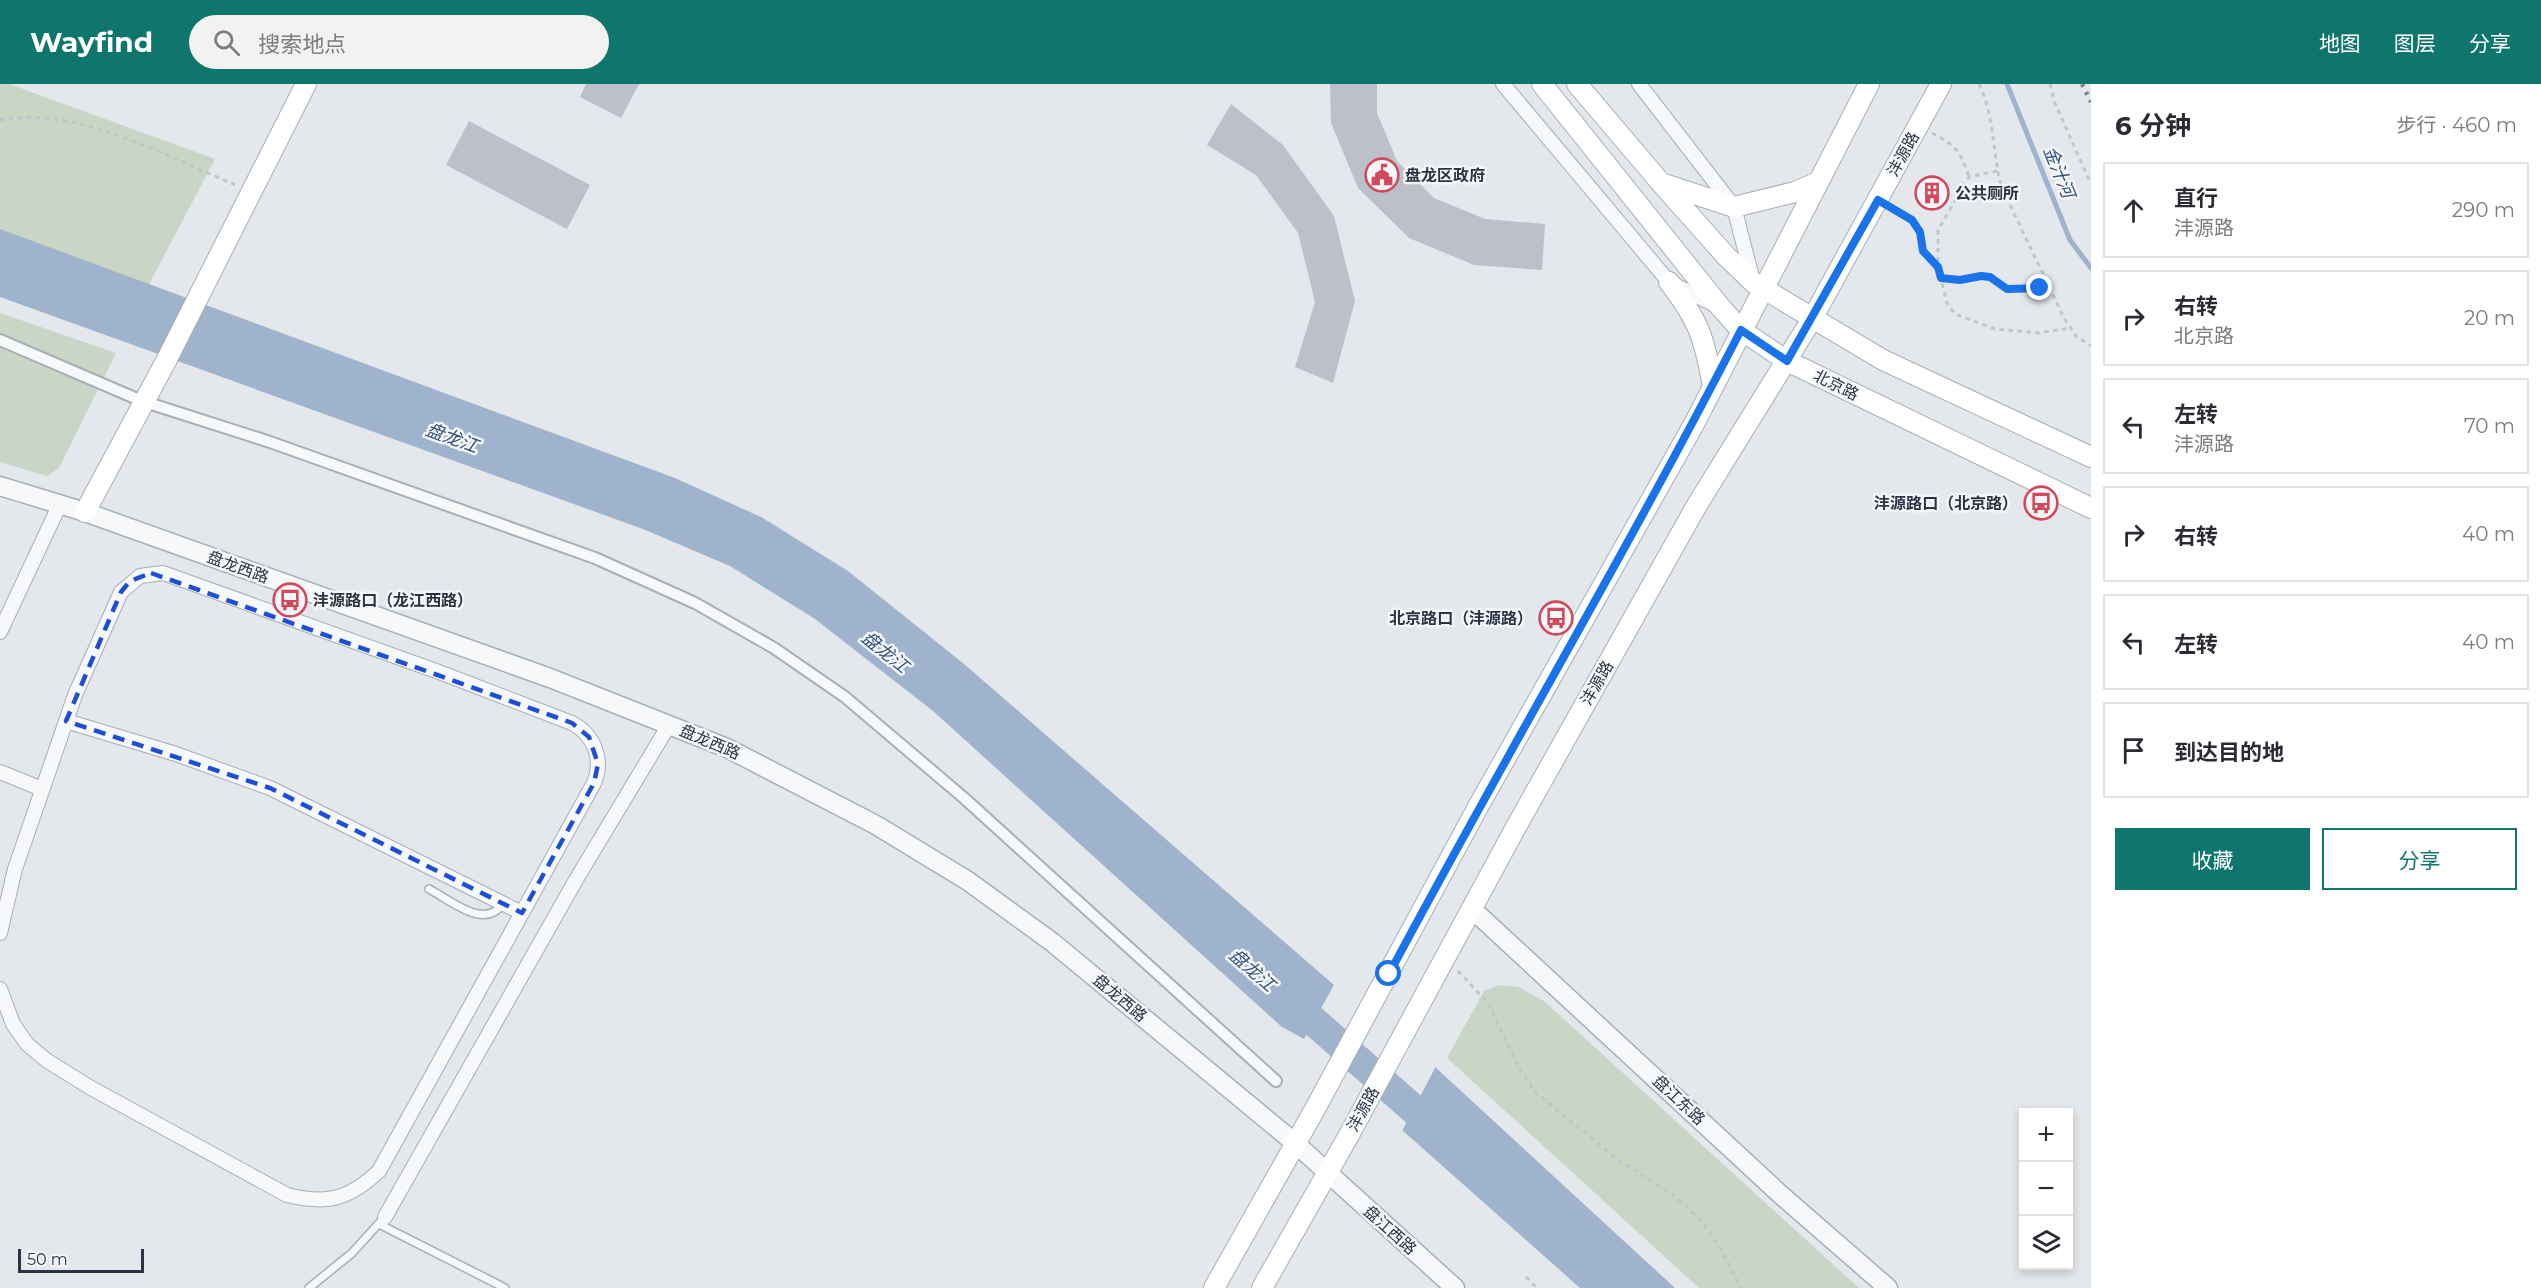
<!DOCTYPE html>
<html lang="zh">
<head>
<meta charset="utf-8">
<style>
  :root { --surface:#fff; --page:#f2f2f3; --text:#2b2b33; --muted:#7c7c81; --line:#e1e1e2; --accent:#0f766e }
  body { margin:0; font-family:Montserrat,"Noto Sans SC",sans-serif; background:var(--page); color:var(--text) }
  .controls { position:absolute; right:18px; bottom:18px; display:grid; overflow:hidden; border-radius:0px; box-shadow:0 3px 9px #0003 }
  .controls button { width:54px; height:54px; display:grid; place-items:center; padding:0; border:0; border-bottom:2px solid var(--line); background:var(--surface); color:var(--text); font:30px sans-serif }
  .scale { position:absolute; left:18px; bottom:15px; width:126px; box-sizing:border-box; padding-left:6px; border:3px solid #2b3445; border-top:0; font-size:16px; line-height:21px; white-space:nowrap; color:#2b3445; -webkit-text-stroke:4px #f4f6f9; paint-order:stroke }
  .stop { position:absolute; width:18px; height:18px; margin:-14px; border:4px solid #1a73e8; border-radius:50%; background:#fff }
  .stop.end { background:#1a73e8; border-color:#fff; box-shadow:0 2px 6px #0008 }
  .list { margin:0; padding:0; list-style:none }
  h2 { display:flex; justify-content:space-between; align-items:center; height:78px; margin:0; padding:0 24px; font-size:26px }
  h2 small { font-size:20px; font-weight:400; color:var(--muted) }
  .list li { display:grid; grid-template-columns:39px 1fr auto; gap:18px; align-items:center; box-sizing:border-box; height:96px; margin:0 12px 12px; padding:0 12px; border:2px solid var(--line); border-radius:0px }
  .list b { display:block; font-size:22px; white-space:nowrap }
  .list p { margin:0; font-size:20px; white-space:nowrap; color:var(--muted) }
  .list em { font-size:20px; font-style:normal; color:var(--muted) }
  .actions { display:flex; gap:12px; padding:18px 24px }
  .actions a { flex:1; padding:14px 0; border:2px solid var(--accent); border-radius:0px; text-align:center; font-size:21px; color:var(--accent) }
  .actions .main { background:var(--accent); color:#fff }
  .icon { flex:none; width:33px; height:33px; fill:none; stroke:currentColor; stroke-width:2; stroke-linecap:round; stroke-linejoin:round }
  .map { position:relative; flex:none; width:2091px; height:1204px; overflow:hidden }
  header { display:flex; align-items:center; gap:36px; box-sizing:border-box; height:84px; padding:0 30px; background:var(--accent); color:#fff }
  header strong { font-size:28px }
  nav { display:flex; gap:33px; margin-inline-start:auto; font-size:21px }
  .search { width:420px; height:54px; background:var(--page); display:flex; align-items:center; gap:15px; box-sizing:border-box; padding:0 21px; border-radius:33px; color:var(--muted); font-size:22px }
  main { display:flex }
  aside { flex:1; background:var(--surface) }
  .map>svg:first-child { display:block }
  .green { fill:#c9d6c5 }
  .water { fill:#9fb4cc }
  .pier { fill:#e4e7ec }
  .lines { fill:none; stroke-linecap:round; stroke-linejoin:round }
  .stream { stroke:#9fb4cc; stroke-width:5 }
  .river { stroke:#9fb4cc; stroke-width:30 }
  .building { fill:#bbc0ca }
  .service-casing { stroke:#a9aeb7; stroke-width:10 }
  .pedestrian-casing { stroke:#a9aeb7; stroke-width:14 }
  .minor-casing { stroke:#a9aeb7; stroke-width:16 }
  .tertiary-casing { stroke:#a9aeb7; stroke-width:21 }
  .secondary-casing { stroke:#a9aeb7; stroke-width:22 }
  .path { stroke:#c2c5cb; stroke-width:3; stroke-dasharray:4.5 4.5; stroke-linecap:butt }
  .service { stroke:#f7f8fa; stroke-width:7 }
  .pedestrian { stroke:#f7f8fa; stroke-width:10 }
  .minor { stroke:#f7f8fa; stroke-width:14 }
  .tertiary { stroke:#f7f8fa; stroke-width:18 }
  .secondary { stroke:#fff; stroke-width:20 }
  .rail { stroke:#7d8696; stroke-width:4.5; stroke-dasharray:3 6; stroke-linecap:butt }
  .route { stroke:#1a73e8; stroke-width:8 }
  .marked { fill:none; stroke:#1d4ed8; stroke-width:4.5; stroke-dasharray:12 8; stroke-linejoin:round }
  .labels { text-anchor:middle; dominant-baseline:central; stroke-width:5; stroke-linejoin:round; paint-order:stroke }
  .street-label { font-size:16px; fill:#2b3445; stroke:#f4f6f9 }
  .poi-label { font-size:16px; font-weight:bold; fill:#2b3445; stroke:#f4f6f9; text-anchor:start }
  .water-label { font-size:18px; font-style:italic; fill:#34527a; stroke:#f4f6f9 }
</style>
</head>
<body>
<header>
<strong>Wayfind</strong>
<div class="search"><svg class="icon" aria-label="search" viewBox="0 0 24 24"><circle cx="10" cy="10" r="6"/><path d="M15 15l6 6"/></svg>搜索地点</div>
<nav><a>地图</a><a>图层</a><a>分享</a></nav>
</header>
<main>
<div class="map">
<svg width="2091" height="1204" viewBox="0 0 2091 1204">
  <rect width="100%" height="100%" fill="#e4e7ec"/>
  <g class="green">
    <polygon points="0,0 9,0 215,75 145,208 0,156"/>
    <polygon points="0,229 116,269 59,384 47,392 0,378"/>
    <polygon points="1499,901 1518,903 1544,917 1859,1204 1699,1204 1447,974 1484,907"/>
  </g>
  <g class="water">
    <polygon points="0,145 675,394 761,433 848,487 964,580 1334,901 1304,955 1282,943 933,627 815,535 730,482 643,445 0,213"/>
    <polygon points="1435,983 1675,1204 1580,1204 1402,1046"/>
  </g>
  <g class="pier">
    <polygon points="1336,898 1337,902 1307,957 1303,958"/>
    <polygon points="1436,980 1437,980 1401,1049 1399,1045 1433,982"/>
  </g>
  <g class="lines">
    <polyline class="stream" points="2007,0 2070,156 2091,184"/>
    <polyline class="river" points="1284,911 1444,1052"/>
  </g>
  <g class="building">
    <polygon points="586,0 639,0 621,34 580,13"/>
    <polygon points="1330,0 1377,0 1377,29 1397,77 1434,114 1485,135 1545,140 1542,186 1474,181 1409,154 1358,104 1331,39"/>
    <polygon points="1231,20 1283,61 1334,132 1355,217 1333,299 1295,283 1315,218 1298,149 1256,91 1207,61"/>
    <polygon points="469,37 590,101 567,145 446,81"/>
  </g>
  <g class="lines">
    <defs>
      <g id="service">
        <path d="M 429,805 C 452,817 484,846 503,820"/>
        <polyline points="379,1140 505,1204"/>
        <polyline points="309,1204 352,1169 381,1137"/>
      </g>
      <polyline id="pedestrian" points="0,256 142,317 270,358 595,474 695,519 774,564 845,613 964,714 1276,997"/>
      <g id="minor">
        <polyline points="1503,0 1669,198 1715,221"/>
        <polyline points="1639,0 1734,123 1753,197"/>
        <polyline points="0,548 59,422"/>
        <polyline points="66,637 176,670 270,704 522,829"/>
        <polyline points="0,688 42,705"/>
        <path d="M 0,849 L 15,785 L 75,611 L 121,508 L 140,492 L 163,489 L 439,588 L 572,639 C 594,651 604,675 594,699 L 379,1087 C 349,1115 328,1121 287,1111 L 91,1004 L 46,976 L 27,960 L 13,940 L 0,905"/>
        <polyline points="385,1133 577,794 669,641"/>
      </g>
      <g id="tertiary">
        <polyline points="0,402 85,428 550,594 727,664 876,741 968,797 1052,858 1295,1059 1455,1204"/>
        <polyline points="1472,825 1781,1111 1888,1204"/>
      </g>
      <g id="secondary">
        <polyline points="1542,0 1722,225 1741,246 1787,277 2091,424"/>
        <polyline points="1577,0 1661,99 1726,172 1754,199 1883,276 2091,373"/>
        <polyline points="1661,99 1734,123 1795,108 1818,98"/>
        <path d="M 1669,198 C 1699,237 1704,253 1713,302"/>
        <polyline points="85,428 166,277 306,0"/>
        <polyline points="1214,1204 1315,1025 1479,721 1694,340 1869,0"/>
        <polyline points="1262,1204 1349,1051 1516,743 1697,421 1812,235 1941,0"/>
      </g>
    </defs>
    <use href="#service" class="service-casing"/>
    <use href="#pedestrian" class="pedestrian-casing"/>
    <use href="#minor" class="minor-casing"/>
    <use href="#tertiary" class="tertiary-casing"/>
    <use href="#secondary" class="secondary-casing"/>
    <g class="path">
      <path d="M 1979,0 C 1995,33 1992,67 2001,102 L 2064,234 L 2076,252 L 2091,262"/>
      <polyline points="2050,0 2054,17 2091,100"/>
      <path d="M 0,36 C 76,21 167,73 236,101"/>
      <path d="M 1932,49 C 1957,62 1960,67 1969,93"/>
      <polyline points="1997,87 1969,93 1938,146 1938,183 1947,219 1955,230 1995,245 2038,249 2071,244"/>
      <polyline points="1892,124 1912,136 1920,148 1924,167 1937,182"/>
      <polyline points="1941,194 1960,196 1981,192 1991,193 2007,205 2040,204 2048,201"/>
      <polyline points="1458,887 1488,919 1520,986 1535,1008 1617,1075 1672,1110 1699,1134 1720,1164 1741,1204"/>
      <polyline points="1526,1193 1537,1204"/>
    </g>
    <use href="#service" class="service"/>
    <use href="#pedestrian" class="pedestrian"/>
    <use href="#minor" class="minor"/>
    <use href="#tertiary" class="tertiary"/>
    <use href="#secondary" class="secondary"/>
    <polyline class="rail" points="2082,0 2091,18"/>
  </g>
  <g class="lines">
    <path class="route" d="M 1389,890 C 1504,674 1629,464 1741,246 L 1787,277 L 1878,116 L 1912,136 L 1920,148 L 1923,167 L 1938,183 L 1941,194 L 1960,196 L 1981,192 L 1990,193 L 2007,205 L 2040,204"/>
  </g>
  <path class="marked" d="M 151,489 L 572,639 L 589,653 L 598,680 L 594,699 L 522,829 L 270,704 L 66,637 L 121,508 L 130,497 Z"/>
  <defs>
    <symbol id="civic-ring" viewBox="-11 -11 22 22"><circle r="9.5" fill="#f4f6f9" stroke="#d1495b" stroke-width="1.5"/><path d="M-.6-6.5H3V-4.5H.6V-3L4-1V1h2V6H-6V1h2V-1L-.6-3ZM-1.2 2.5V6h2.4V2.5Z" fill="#d1495b"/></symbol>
    <symbol id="building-ring" viewBox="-11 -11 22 22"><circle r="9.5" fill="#f4f6f9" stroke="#d1495b" stroke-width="1.5"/><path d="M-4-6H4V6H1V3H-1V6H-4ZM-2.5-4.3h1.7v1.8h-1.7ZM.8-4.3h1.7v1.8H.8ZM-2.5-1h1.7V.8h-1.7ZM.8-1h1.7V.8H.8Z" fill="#d1495b"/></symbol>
    <symbol id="bus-ring" viewBox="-11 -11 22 22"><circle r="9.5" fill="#f4f6f9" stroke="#d1495b" stroke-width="1.5"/><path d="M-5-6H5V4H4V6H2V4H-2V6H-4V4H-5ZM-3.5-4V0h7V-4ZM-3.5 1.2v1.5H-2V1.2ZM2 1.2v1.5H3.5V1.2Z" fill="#d1495b"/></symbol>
  </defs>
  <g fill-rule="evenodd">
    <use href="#civic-ring" x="1363" y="72" width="38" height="38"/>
    <use href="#building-ring" x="1913" y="90" width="38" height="38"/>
    <use href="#bus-ring" x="2022" y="400" width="38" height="38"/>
    <use href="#bus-ring" x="271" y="497" width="38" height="38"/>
    <use href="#bus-ring" x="1537" y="515" width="38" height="38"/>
  </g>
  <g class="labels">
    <g class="street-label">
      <text transform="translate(1903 70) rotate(-61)">沣源路</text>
      <text transform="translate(1836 301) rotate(27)">北京路</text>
      <text transform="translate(238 483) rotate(20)">盘龙西路</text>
      <text transform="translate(1597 599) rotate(-60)">沣源路</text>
      <text transform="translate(710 658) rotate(23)">盘龙西路</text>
      <text transform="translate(1120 914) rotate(40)">盘龙西路</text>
      <text transform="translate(1679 1016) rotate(43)">盘江东路</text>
      <text transform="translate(1363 1025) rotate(-61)">沣源路</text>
      <text transform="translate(1390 1146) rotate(42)">盘江西路</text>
    </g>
    <g class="poi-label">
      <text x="1405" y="91">盘龙区政府</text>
      <text x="1955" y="109">公共厕所</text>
      <text x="2018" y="419" text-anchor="end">沣源路口（北京路）</text>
      <text x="313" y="516">沣源路口（龙江西路）</text>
      <text x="1533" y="534" text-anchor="end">北京路口（沣源路）</text>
    </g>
    <g class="water-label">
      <text transform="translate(2059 88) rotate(68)">金汁河</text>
      <text transform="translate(452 354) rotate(20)">盘龙江</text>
      <text transform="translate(885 568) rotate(39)">盘龙江</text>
      <text transform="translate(1252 886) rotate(41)">盘龙江</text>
    </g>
  </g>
</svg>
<div class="controls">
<button>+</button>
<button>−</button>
<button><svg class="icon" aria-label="layers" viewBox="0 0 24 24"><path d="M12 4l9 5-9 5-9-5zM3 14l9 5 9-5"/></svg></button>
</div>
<div class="scale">50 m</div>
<div class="stop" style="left:1389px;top:890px"></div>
<div class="stop end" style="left:2040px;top:204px"></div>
</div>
<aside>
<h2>6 分钟<small>步行 · 460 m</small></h2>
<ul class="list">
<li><svg class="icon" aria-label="ahead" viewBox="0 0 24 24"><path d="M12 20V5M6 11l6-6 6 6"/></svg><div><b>直行</b><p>沣源路</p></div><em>290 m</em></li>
<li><svg class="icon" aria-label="right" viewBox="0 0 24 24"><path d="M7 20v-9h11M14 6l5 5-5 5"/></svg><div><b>右转</b><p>北京路</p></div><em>20 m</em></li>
<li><svg class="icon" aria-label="left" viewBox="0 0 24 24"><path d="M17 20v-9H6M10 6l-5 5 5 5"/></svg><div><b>左转</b><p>沣源路</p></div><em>70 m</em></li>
<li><svg class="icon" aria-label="right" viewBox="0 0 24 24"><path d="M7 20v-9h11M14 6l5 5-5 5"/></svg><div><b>右转</b></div><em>40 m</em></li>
<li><svg class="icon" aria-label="left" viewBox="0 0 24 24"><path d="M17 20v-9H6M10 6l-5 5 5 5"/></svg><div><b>左转</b></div><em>40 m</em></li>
<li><svg class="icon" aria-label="arrive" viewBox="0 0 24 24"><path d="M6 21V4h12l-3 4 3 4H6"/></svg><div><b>到达目的地</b></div></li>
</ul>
<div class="actions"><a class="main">收藏</a><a>分享</a></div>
</aside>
</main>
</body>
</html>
